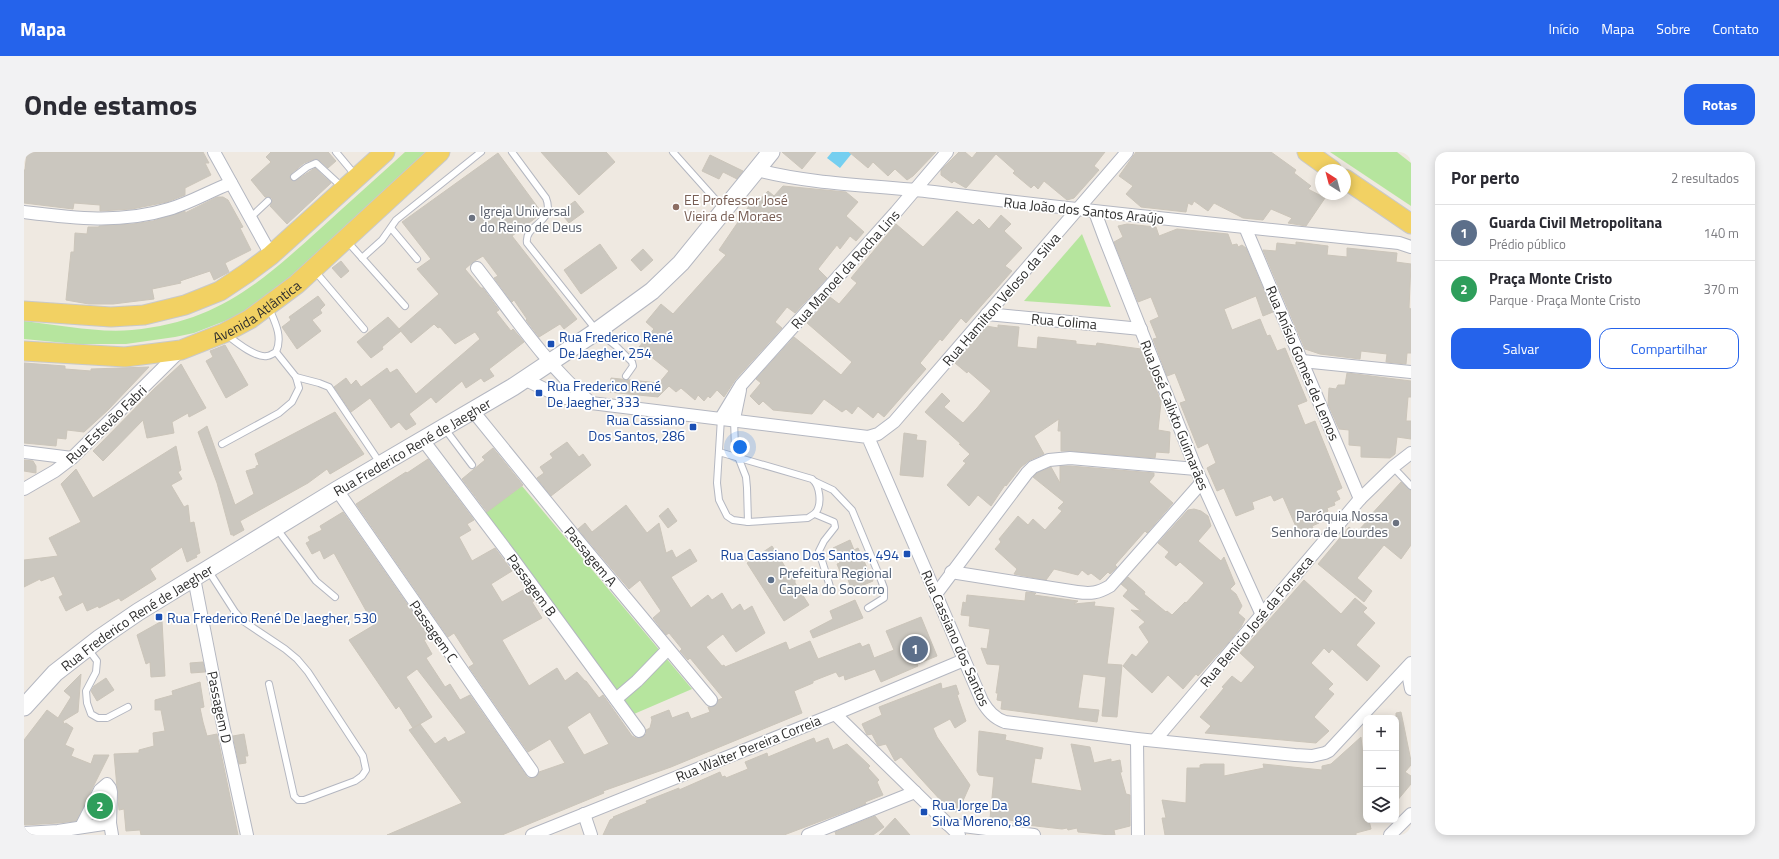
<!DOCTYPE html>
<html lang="pt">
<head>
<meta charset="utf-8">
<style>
  :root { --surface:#fff; --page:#f2f2f3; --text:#2b2b33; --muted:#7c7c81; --line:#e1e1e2; --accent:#2563eb }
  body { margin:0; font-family:"Titillium Web",sans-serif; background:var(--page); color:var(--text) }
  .controls { position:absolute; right:12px; bottom:12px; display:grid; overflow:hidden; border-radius:8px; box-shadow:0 2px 10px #0003 }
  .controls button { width:36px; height:36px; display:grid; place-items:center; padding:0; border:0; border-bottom:1px solid var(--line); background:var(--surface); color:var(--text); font:20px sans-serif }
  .compass { position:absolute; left:1291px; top:12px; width:36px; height:36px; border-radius:50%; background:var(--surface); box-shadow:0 2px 10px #0003; rotate:324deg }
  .you { position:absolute; left:716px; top:295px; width:14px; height:14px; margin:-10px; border:3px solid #fff; border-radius:50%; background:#1a73e8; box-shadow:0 0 0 6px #1a73e833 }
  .badge { display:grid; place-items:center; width:26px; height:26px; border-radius:50%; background:var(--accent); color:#fff; font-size:13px; font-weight:700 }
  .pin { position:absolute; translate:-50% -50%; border:2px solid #fff; box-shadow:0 1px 4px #0006 }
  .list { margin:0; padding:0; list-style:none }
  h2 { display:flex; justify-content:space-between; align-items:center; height:52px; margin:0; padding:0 16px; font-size:17px }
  h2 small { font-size:13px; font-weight:400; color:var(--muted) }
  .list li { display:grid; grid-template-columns:26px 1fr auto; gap:12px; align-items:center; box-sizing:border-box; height:56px; padding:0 16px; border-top:1px solid var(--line) }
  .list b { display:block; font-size:15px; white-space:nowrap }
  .list p { margin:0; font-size:13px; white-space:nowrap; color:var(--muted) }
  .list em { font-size:13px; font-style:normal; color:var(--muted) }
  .actions { display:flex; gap:8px; padding:12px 16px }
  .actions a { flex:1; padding:9px 0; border:1px solid var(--accent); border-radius:12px; text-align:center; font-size:14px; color:var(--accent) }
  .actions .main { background:var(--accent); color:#fff }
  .icon { flex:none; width:22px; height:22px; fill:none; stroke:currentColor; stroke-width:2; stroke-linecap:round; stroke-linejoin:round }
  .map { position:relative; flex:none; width:1387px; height:683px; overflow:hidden; border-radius:12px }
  header { display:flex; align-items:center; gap:24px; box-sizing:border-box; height:56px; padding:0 20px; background:var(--accent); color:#fff }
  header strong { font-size:19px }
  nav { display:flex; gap:22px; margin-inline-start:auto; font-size:14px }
  .intro { display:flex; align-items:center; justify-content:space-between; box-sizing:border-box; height:96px; padding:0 24px }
  h1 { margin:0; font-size:28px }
  .button { padding:10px 18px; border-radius:12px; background:var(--accent); color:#fff; font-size:14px; font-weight:700 }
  main { display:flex; gap:24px; padding:0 24px }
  aside { flex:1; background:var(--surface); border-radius:12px; box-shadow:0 2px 10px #0003 }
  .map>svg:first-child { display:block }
  .green { fill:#b6e59e }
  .water { fill:#75cff0 }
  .building { fill:#cbc7bf; stroke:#cbc5ba; fill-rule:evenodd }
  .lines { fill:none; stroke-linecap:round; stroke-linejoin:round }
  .service-casing { stroke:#b4b7c1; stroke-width:8 }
  .minor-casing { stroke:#b4b7c1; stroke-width:14 }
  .secondary-casing { stroke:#b4b7c1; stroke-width:19 }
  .primary-casing { stroke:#c9c9c9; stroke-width:21 }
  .service { stroke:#fff; stroke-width:6 }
  .minor { stroke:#fff; stroke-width:12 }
  .secondary { stroke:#fff; stroke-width:17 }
  .primary { stroke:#f2d163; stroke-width:19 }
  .education-dot { fill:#8d6e63; stroke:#fff; stroke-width:1.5 }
  .worship-dot { fill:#6b7280; stroke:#fff; stroke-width:1.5 }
  .transit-dot { fill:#1a4fb4; stroke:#fff; stroke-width:1.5 }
  .service-dot { fill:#5c6f8a; stroke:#fff; stroke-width:1.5 }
  .labels { text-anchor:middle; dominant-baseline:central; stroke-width:3.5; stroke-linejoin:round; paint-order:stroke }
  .education-label { font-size:14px; fill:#785e54; stroke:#fff; text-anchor:start }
  .worship-label { font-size:14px; fill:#5b616d; stroke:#fff; text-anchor:start }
  .street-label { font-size:14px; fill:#2e2e2e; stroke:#fff }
  .transit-label { font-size:14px; fill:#164399; stroke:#fff; text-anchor:start }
  .service-label { font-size:14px; fill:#4e5e75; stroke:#fff; text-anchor:start }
</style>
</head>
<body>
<header>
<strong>Mapa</strong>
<nav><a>Início</a><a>Mapa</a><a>Sobre</a><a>Contato</a></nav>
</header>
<div class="intro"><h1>Onde estamos</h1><a class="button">Rotas</a></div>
<main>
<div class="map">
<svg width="1387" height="683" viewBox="0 0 1387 683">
  <rect width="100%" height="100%" fill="#efe9e1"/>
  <g class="green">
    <path d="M 381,0 L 407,0 L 243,147 L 206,167 L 170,181 L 151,185 L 102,192 L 52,192 L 0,187 L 0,169 C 35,173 73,181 108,178 C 193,170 236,131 296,77 C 324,51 353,26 381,0 Z"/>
    <polygon points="1306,0 1373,0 1387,11 1387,54"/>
    <polygon points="1058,82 1087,155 1000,149"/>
    <polygon points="498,334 668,537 610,562 459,362"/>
    <polygon points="80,643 80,666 68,668 67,667"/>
  </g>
  <polygon class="water" points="808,0 834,0 829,0 816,16 803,6"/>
  <g class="building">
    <polygon points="3,0 179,0 185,11 181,11 187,23 161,36 161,43 143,50 108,57 76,59 76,53 50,51 49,57 0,51 0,18 1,18"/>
    <polygon points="247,0 304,0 312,9 304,16 295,8 291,7 280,11 267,22 266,27 271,29 291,16 307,31 263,72 246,54 248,50 248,46 241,45 227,28 247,10 242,5"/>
    <polygon points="517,0 582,0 591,10 555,43"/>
    <polygon points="758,0 792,0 778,17"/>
    <polygon points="825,0 912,0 889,24 883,28 871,17 864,24 849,10 844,16"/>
    <polygon points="935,0 941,0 948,6 953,0 1081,0 1070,14 1075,18 1050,46 1043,48 1020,29 1014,37 1010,33 1007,36 989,21 991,19 972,2 942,36 930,29 928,31 917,23 917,18"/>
    <polygon points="1112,0 1247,0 1272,18 1270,21 1287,34 1284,37 1301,46 1282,74 1264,71 1268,66 1247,57 1239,68 1219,66 1190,51 1184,59 1170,49 1168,53 1164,51 1162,60 1117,55 1102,42 1109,34 1095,24"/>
    <polygon points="474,1 518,61 488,84 553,167 540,177 536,172 515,185 502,168 503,167 490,148 488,150 470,126 474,124 459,104 449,110 441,117 457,136 459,136 475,158 472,160 487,179 489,177 500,190 465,217 470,224 460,230 457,226 442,236 438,229 412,251 407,245 385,262 392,272 382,278 375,270 367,276 346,246 327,260 310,235 322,226 327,233 332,228 337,235 363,216 366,221 373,217 392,242 456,187 451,180 431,192 416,175 414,176 410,172 387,191 375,177 415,142 393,117 407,107 378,70"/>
    <polygon points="686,3 719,19 713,27 699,20 695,27 678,19"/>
    <polygon points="759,34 822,40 834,50 822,64 840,80 832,89 826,84 816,97 813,93 794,117 803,126 771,161 763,155 751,170 758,176 711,228 700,245 693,238 686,246 684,244 680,249 674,243 671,248 657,236 652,240 645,234 634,245 585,240 587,226 635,231 645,219 615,195 630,177 622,170 637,152 649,162 702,103 695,98 729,48 733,51 744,39 750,44"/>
    <polygon points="193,45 199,45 204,48 219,75 216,76 227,98 201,111 205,120 190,128 186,119 156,129 157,131 128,137 130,147 89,152 65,152 42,148 47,100 50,100 51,81 63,82 64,75 75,75 75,74 109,72 129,69 161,59 161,61"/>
    <polygon points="551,49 560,60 545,71 536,60"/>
    <polygon points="933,59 949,73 955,67 965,77 977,63 987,72 980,79 998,96 981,114 988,119 942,171 937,166 918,189 916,187 896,211 902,217 860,265 854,260 849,266 834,254 828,262 822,257 818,260 800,247 788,262 749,258 739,249 735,253 726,244 737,231 732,227 770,185 817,223 828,210 783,171 806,145 815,152 833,131 827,126 872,72 899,95"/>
    <polygon points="1103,72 1132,75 1135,84 1153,77 1204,82 1208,93 1213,92 1214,95 1218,93 1222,96 1249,160 1239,164 1232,144 1200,157 1208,178 1236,167 1243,184 1246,183 1253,199 1261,196 1283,249 1273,253 1281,273 1291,269 1318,336 1312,339 1316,347 1310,350 1311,353 1303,356 1304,359 1302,361 1293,365 1295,371 1288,374 1290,378 1276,384 1259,345 1250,349 1247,343 1228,350 1230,357 1212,364 1200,336 1193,339 1183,316 1192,311 1184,291 1174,296 1156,251 1162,249 1151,221 1143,224 1129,187 1133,186 1126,169 1135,165 1127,145 1114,150 1090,90 1099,85 1094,74"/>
    <polygon points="1272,90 1304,94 1303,103 1323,105 1323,96 1373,101 1372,110 1387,112 1385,156 1387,157 1387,201 1383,201 1382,212 1362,210 1363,202 1337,199 1336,207 1296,202 1281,197 1239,98 1252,99 1253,91 1272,93"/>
    <polygon points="576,92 593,116 557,142 540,118"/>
    <polygon points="619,97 629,108 617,119 607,108"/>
    <polygon points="317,109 325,119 317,126 308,116"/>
    <polygon points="294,144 301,153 296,158 298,161 288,168 297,179 273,197 258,175 267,168 265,165"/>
    <polygon points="364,165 377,179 358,195 359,197 347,206 333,190"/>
    <polygon points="974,173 995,175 993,195 1013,197 1014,185 1052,189 1052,192 1072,194 1073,191 1117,197 1137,250 1134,278 1146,280 1145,301 1132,300 1131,306 1047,299 1037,299 1037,279 1034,279 1035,267 1010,284 1020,302 1006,308 997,315 982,334 981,333 967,354 954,343 945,354 923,333 942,311 939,309 946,302 935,292 937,292 901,260 918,241 926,249 920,255 939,271 953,256 967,239 944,219 943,221 931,211 962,174 974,176"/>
    <polygon points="201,193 224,233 202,246 182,209 189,205 186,199"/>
    <polygon points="0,211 41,214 41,217 67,219 67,217 125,215 84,258 60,280 43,278 42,287 33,286 32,294 0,291"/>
    <polygon points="157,212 182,256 165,265 164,261 148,270 150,281 123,286 119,268 79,309 69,299 130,237"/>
    <polygon points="1323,221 1387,229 1387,245 1384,245 1382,269 1387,269 1387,287 1373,285 1371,302 1366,306 1337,305 1337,294 1325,293 1325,278 1315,277 1304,252 1305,236 1312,237 1314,233 1321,233"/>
    <polygon points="311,260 340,302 306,322 303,317 284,331 216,369 220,378 209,384 209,382 207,383 193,331 174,280 183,274 211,353 230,342 222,319 232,316 232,314 235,313 231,302"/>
    <polygon points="880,281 893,283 892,288 902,289 899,325 876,323"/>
    <polygon points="543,290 555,305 559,302 567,313 527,344 513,326 520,321 516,315 529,306 526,302"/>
    <polygon points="152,294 157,318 154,320 158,327 147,333 160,355 164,353 166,371 170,370 176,401 172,403 173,405 163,410 158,395 126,417 132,427 97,449 95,446 75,456 74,454 63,459 59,450 42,459 35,445 39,443 30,424 17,429 16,427 0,435 0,408 34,404 25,386 57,370 37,332 52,317 69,346"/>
    <polygon points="469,296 499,333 463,360 438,327 461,308 458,305"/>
    <path d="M 404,307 L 450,368 L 443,372 L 447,378 L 435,385 L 448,409 L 471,396 L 488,419 L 467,432 L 478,450 L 501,437 L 510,449 L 508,450 L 518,466 L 478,488 L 505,534 L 533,516 L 541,529 L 553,520 L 561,529 L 562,529 L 575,546 L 579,543 L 608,584 L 612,586 L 619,585 L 622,582 L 622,578 L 626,576 L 628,568 L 627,565 L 645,558 L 648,566 L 664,560 L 667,567 L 686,560 L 684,555 L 691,554 L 694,548 L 699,546 L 666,506 L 664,508 L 656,499 L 658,497 L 645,481 L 642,483 L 629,466 L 637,459 L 616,428 L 605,437 L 554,377 L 561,371 L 568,380 L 602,353 L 623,381 L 635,371 L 642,401 L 648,398 L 652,406 L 666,397 L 673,409 L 647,425 L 667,456 L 684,443 L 688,448 L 698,441 L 708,458 L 716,452 L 720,459 L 728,454 L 741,481 L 712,500 L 699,482 L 682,495 L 698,514 L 700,513 L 701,515 L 762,490 L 765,498 L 786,489 L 794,507 L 836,491 L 838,495 L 845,492 L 850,506 L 870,498 L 862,479 L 897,465 L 913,504 L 893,512 L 894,514 L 857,530 L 851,517 L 821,528 L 820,523 L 815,525 L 812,520 L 789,529 L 789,531 L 770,539 L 778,561 L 647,615 L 579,639 L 580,641 L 478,683 L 363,683 L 438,651 L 385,578 L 396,572 L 389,576 L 375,554 L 372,557 L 325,488 L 350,473 L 310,401 L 300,407 L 296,398 L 288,402 L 282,391 L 286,389 L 284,385 L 298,378 L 296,374 L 319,360 L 406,485 L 400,488 L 408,502 L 402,506 L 421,535 L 426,532 L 436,548 L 446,543 L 504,626 L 512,625 L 515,620 L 541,611 L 526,587 L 504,600 L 445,515 L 450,512 L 430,481 L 424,485 L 332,352 L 382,320 L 383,321 ZM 393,517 L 441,579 L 442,581 L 424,590 L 421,585 L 411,592 L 396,572 L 408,565 L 382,525 ZM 566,560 L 585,592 L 560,603 L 543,575 Z"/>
    <polygon points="0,308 9,309 12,314 12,321 0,319"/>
    <polygon points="1036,314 1046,314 1130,321 1130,324 1125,330 1149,351 1123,381 1121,379 1091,413 1093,415 1086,422 1084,420 1076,428 1067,421 1064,423 1058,418 1054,423 1030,417 1022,428 990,422 993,417 971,397 977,390 975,387 994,364 1004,373 1009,367 1021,378 1038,359 1034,356 1040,350 1009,325 1013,321 1027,315 1036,331"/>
    <polygon points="1377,330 1387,338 1387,393 1377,407 1360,393 1333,426 1348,439 1340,450 1294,412 1325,375 1332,381 1346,366 1345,365"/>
    <polygon points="644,356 653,369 644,376 635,364"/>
    <polygon points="1170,357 1177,359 1184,364 1187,374 1174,389 1197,409 1200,405 1211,432 1206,437 1212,442 1218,454 1214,461 1221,467 1217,475 1204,491 1174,524 1172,522 1159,537 1144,523 1128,541 1099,514 1108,502 1112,505 1125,490 1115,475 1121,470 1107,458 1117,459 1099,444 1104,438 1097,432 1104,425 1121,440 1120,442 1142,460 1143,459 1148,463 1161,450 1162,451 1180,431 1156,410 1152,414 1141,405 1145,400 1134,391 1164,358"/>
    <polygon points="826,388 830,398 834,396 849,429 828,438 821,420 817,422 813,412 816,411 809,396"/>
    <polygon points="748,394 765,421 771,424 771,431 785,453 760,469 723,411"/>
    <polygon points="1280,428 1317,462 1331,446 1343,456 1339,460 1351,471 1332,493 1356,514 1343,529 1308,497 1305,501 1300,496 1287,511 1309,532 1304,537 1310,542 1290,565 1305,579 1292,591 1181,581 1187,574 1176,565 1200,536 1198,535 1208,524 1217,531 1231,515 1216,501"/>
    <polygon points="1002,440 1012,441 1010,443 1054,449 1050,452 1071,450 1070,454 1090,456 1083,512 1098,513 1093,565 1078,564 1082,525 1059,522 1054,556 1075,558 1073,570 977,557 978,549 973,548 974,541 972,541 976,513 963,512 957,496 963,497 966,477 945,474 946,464 937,463 939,450 942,451 943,443 1001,449"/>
    <polygon points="831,448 839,466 789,486 786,479 809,467 806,459"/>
    <polygon points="138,469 141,524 127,525 126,510 122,512 113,483"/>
    <polygon points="179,510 181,520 167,521 166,511"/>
    <polygon points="57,522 54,560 39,569 40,572 42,571 49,576 41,593 50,597 47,604 67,612 70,603 85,603 52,669 34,671 0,673 0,588 23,558 34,566 47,545 40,539"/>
    <polygon points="82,526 90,538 73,549 67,539 70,534"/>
    <polygon points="176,530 180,555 176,556 179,570 183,584 193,582 214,683 117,683 116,678 102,679 100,657 95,658 90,602 115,601 115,598 130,594 129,581 141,579 137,558 131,558 131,548 149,543 148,539"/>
    <polygon points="917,531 918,537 932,533 935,542 933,543 942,569 931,576 926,567 909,576 913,585 946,633 938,651 937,651 932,660 918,653 919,651 877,605 871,609 862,592 854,594 848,582 843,583 838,572 858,563 855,555"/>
    <polygon points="1377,560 1387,609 1387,613 1381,620 1387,624 1387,632 1372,650 1372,561"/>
    <polygon points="955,579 982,583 981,588 1019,596 1017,607 1011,606 1007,631 1058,639 1047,592 1066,595 1070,611 1087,607 1087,610 1096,608 1098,620 1096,620 1102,642 1106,643 1106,674 1090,678 1091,683 1087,683 1054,680 1053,676 1044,678 1043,676 1038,677 1003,673 1002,670 966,666 970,625 955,623 953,619"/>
    <polygon points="220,582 224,604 221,604 222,611 215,612 209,584"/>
    <polygon points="1337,585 1342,629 1342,668 1345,668 1347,677 1332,681 1332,683 1141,683 1138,666 1142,666 1138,648 1162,651 1163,616 1176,616 1176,613 1180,612 1200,612 1200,624 1240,616 1239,612 1298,618 1298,614 1307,612"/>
    <polygon points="790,586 792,591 804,586 809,598 823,592 846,614 844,616 855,628 853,630 859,643 841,650 842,652 760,683 579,683 586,668 590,666 589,665 623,651 622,649 655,636 655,638 696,620 698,625 701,624 702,626 724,617 721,610 743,601 744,605"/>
    <polygon points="851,664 860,675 849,683 812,683 811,680"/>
    <polygon points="871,666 886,683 855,683"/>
  </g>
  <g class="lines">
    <defs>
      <g id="service">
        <polyline points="312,0 332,24"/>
        <path d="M 488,0 L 522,46 C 532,71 500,72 503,91 L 573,179 L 592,194 L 608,210 L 609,214 L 602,224"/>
        <polyline points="649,0 699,56"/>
        <polyline points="270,25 283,15 292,11 318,35"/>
        <polyline points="226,66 244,49"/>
        <polyline points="367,76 393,107"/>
        <polyline points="322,88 381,154"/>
        <polyline points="338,106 358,88 372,68 457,0"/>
        <polyline points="290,118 340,177"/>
        <path d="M 203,183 C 212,190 231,206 243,204 C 246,204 250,201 252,200 C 259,185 251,170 245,156"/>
        <polyline points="272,225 295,231 305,235 356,311"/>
        <polyline points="710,267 711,297 722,325 723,336 724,370"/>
        <polyline points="421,277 448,313"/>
        <polyline points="198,292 255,261 268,250 275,236 272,225 252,200"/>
        <path d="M 695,300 L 788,327 C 796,333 798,352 792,360 C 790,363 786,364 784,366 L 724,370 L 709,368 L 703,364 L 695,348 L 693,331 L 697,266"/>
        <polyline points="1369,315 1387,334"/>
        <polyline points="792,330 809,338 828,358 857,428 860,436 860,446 844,456"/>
        <polyline points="791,362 810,370 811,375 800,389 795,399 807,438"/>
        <polyline points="253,377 292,429 311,445"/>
        <polyline points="184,418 211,460 219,469 261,497 273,507 284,520 339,604 342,618 338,624 331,629 280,648 274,648 270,644 245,532"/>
        <polyline points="64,497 73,509 72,520 62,539 63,551 67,562 74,566 83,566 104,555"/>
      </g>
      <g id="minor">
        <polyline points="190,0 247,103"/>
        <path d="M 733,18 C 791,33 851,33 910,40 C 1065,60 1220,75 1375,91 L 1387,95"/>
        <path d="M 0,60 C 49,66 96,72 145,57 C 166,51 186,39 207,31"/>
        <polyline points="1071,60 1081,87 1172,317 1238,463"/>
        <polyline points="1221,75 1336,347"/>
        <path d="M 453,116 C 489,162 521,212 566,250"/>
        <polyline points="963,162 1117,177"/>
        <polyline points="1278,209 1387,220"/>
        <path d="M 500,227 L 537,245 L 567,251 L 844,285 L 958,549 C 964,559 970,566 981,570 L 1113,587 L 1271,603 L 1288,604 L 1301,601 L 1305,599 L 1387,511"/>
        <polyline points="449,259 552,386 687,548"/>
        <polyline points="697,266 717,233 872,60 923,0"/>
        <polyline points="710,267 716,238"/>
        <polyline points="844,285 854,282 870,270 1103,0"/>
        <polyline points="399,288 492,411 615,579"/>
        <polyline points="0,300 48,306"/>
        <polyline points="0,337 31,319 48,306 157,198"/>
        <polyline points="313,338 508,619"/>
        <path d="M 927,420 L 1053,440 C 1067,442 1074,441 1086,434 L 1178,330"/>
        <polyline points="170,426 196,559 223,683"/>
        <polyline points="912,442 1003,321 1009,315 1025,308 1046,306 1172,317"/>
        <polyline points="1383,516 1387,537"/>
        <polyline points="592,547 613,529 644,497"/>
        <polyline points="811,562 935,683"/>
        <polyline points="1113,587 1114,683"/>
        <polyline points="1131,588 1336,347 1369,315 1387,301"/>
        <polyline points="560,662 567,683"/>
        <polyline points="923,672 1010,683"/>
        <polyline points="57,675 76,638 83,632 86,636 87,640 86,671 88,683"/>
        <polyline points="0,681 34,679 86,671"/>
        <polyline points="508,683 811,562 940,508"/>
        <polyline points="784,683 891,640"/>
        <polyline points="1366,683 1387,662"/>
      </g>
      <g id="secondary">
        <path id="s1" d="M 0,555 L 31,521 L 76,486 L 114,460 L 313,338 L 489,235 L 573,179 L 628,139 L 657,111 L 747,0"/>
      </g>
      <g id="primary">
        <polyline points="1283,0 1308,18"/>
        <polyline points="1321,27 1387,72"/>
        <polyline points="0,159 87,165 120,163 161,153 196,139 223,121 247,103 361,0"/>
        <path id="s2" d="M 0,199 L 101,205 L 157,198 L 200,181 L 226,167 L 273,132 L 416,0"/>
      </g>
    </defs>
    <use href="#service" class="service-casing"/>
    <use href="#minor" class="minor-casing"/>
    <use href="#secondary" class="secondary-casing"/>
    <use href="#primary" class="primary-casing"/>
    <use href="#service" class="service"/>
    <use href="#minor" class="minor"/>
    <use href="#secondary" class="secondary"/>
    <use href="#primary" class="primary"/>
  </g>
  <circle class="education-dot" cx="652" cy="55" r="4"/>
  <g class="worship-dot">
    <circle cx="448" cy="66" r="4"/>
    <circle cx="1372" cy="371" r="4"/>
  </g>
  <g class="transit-dot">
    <rect x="523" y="188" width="8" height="8" rx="2"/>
    <rect x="511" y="237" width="8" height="8" rx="2"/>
    <rect x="665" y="271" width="8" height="8" rx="2"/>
    <rect x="879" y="398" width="8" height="8" rx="2"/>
    <rect x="131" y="461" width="8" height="8" rx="2"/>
    <rect x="896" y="656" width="8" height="8" rx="2"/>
  </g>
  <circle class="service-dot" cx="747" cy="428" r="4"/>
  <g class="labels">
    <g class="education-label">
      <text x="660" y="47">EE Professor José<tspan x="660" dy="16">Vieira de Moraes</tspan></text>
    </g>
    <g class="worship-label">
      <text x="456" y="58">Igreja Universal<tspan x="456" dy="16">do Reino de Deus</tspan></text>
      <text x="1364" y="363" text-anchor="end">Paróquia Nossa<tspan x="1364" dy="16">Senhora de Lourdes</tspan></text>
    </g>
    <g class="street-label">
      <text transform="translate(1060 58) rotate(6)">Rua João dos Santos Araújo</text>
      <text transform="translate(821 117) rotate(-48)">Rua Manoel da Rocha Lins</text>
      <text transform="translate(977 147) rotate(-49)">Rua Hamilton Veloso da Silva</text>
      <text stroke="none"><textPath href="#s2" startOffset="243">Avenida Atlântica</textPath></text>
      <text transform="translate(1040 169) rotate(5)">Rua Colima</text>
      <text transform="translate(1279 211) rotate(67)">Rua Anísio Gomes de Lemos</text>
      <text transform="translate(1151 263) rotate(68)">Rua José Calixto Guimarães</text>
      <text transform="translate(82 272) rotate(-44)">Rua Estevão Fabri</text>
      <text stroke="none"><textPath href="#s1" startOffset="469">Rua Frederico René de Jaegher</textPath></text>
      <text transform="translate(567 404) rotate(50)">Passagem A</text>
      <text transform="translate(508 433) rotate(54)">Passagem B</text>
      <text stroke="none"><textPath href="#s1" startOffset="145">Rua Frederico René de Jaegher</textPath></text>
      <text transform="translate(1232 469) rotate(-50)">Rua Benicio José da Fonseca</text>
      <text transform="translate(410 479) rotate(55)">Passagem C</text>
      <text transform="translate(932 486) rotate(66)">Rua Cassiano dos Santos</text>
      <text transform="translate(196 555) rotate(78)">Passagem D</text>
      <text transform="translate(724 596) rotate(-22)">Rua Walter Pereira Correia</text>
    </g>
    <g class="transit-label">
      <text x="535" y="184">Rua Frederico René<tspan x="535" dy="16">De Jaegher, 254</tspan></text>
      <text x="523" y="233">Rua Frederico René<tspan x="523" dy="16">De Jaegher, 333</tspan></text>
      <text x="661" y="267" text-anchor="end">Rua Cassiano<tspan x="661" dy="16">Dos Santos, 286</tspan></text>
      <text x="875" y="402" text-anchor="end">Rua Cassiano Dos Santos, 494</text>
      <text x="143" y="465">Rua Frederico René De Jaegher, 530</text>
      <text x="908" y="652">Rua Jorge Da<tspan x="908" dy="16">Silva Moreno, 88</tspan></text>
    </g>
    <g class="service-label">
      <text x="755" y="420">Prefeitura Regional<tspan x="755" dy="16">Capela do Socorro</tspan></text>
    </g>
  </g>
</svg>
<div class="controls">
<button>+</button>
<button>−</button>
<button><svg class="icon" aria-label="layers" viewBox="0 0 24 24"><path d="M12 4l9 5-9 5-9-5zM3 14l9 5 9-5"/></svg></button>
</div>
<svg class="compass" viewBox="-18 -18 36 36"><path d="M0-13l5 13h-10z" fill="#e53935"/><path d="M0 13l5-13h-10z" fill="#7c7c81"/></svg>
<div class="you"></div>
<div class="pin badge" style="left:891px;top:497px;background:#5c6f8a">1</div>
<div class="pin badge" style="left:76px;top:654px;background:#2e9e5b">2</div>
</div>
<aside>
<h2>Por perto<small>2 resultados</small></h2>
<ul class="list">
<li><span class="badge" style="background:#5c6f8a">1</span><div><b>Guarda Civil Metropolitana</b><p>Prédio público</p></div><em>140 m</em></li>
<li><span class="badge" style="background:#2e9e5b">2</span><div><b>Praça Monte Cristo</b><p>Parque · Praça Monte Cristo</p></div><em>370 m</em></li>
</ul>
<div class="actions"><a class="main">Salvar</a><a>Compartilhar</a></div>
</aside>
</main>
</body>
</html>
